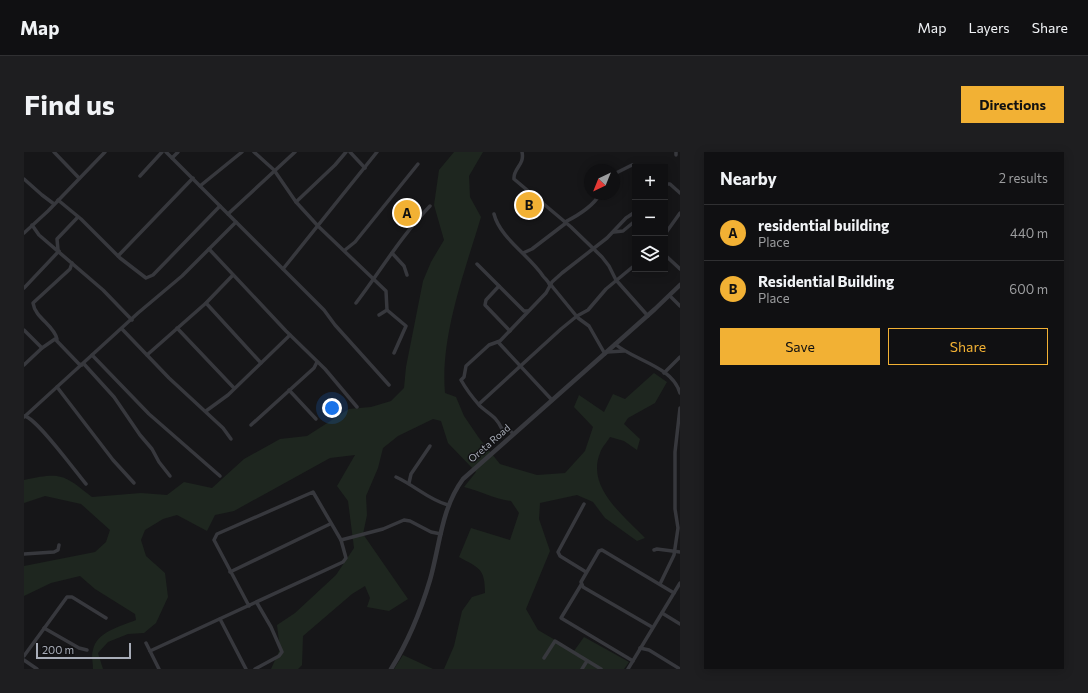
<!DOCTYPE html>
<html lang="en">
<head>
<meta charset="utf-8">
<style>
  :root { --surface:#101012; --page:#1e1e20; --text:#f1f3f6; --muted:#9c9d9f; --line:#303032; --accent:#f2b134 }
  body { margin:0; font-family:Commissioner,sans-serif; background:var(--page); color:var(--text) }
  .controls { position:absolute; right:12px; top:12px; display:grid; overflow:hidden; border-radius:0px; box-shadow:0 2px 10px #0003 }
  .controls button { width:36px; height:36px; display:grid; place-items:center; padding:0; border:0; border-bottom:1px solid var(--line); background:var(--surface); color:var(--text); font:20px sans-serif }
  .compass { position:absolute; left:560px; top:12px; width:36px; height:36px; border-radius:50%; background:var(--surface); box-shadow:0 2px 10px #0003; rotate:223deg }
  .scale { position:absolute; left:12px; bottom:10px; width:95px; box-sizing:border-box; padding-left:4px; border:2px solid #a8adb8; border-top:0; font-size:11px; line-height:14px; white-space:nowrap; color:#a8adb8; -webkit-text-stroke:3px #111113; paint-order:stroke }
  .you { position:absolute; left:308px; top:256px; width:14px; height:14px; margin:-10px; border:3px solid #fff; border-radius:50%; background:#1a73e8; box-shadow:0 0 0 6px #1a73e833 }
  .badge { display:grid; place-items:center; width:26px; height:26px; border-radius:50%; background:var(--accent); color:#111; font-size:13px; font-weight:700 }
  .pin { position:absolute; translate:-50% -50%; border:2px solid #fff; box-shadow:0 1px 4px #0006 }
  .list { margin:0; padding:0; list-style:none }
  h2 { display:flex; justify-content:space-between; align-items:center; height:52px; margin:0; padding:0 16px; font-size:17px }
  h2 small { font-size:13px; font-weight:400; color:var(--muted) }
  .list li { display:grid; grid-template-columns:26px 1fr auto; gap:12px; align-items:center; box-sizing:border-box; height:56px; padding:0 16px; border-top:1px solid var(--line) }
  .list b { display:block; font-size:15px; white-space:nowrap }
  .list p { margin:0; font-size:13px; white-space:nowrap; color:var(--muted) }
  .list em { font-size:13px; font-style:normal; color:var(--muted) }
  .actions { display:flex; gap:8px; padding:12px 16px }
  .actions a { flex:1; padding:9px 0; border:1px solid var(--accent); border-radius:0px; text-align:center; font-size:14px; color:var(--accent) }
  .actions .main { background:var(--accent); color:#111 }
  .icon { flex:none; width:22px; height:22px; fill:none; stroke:currentColor; stroke-width:2; stroke-linecap:round; stroke-linejoin:round }
  .map { position:relative; flex:none; width:656px; height:517px; overflow:hidden; border-radius:0px }
  header { display:flex; align-items:center; gap:24px; box-sizing:border-box; height:56px; padding:0 20px; background:var(--surface); border-bottom:1px solid var(--line) }
  header strong { font-size:19px }
  nav { display:flex; gap:22px; margin-inline-start:auto; font-size:14px }
  .intro { display:flex; align-items:center; justify-content:space-between; box-sizing:border-box; height:96px; padding:0 24px }
  h1 { margin:0; font-size:28px }
  .button { padding:10px 18px; border-radius:0px; background:var(--accent); color:#111; font-size:14px; font-weight:700 }
  main { display:flex; gap:24px; padding:0 24px }
  aside { flex:1; background:var(--surface); border-radius:0px; box-shadow:0 2px 10px #0003 }
  .map>svg:first-child { display:block }
  .green { fill:#1e261f }
  .lines { fill:none; stroke-linecap:round; stroke-linejoin:round }
  .minor { stroke:#37383d; stroke-width:3.5 }
  .tertiary { stroke:#37383d; stroke-width:4.5 }
  .labels { text-anchor:middle; dominant-baseline:central; stroke-width:3; stroke-linejoin:round; paint-order:stroke }
  .street-label { font-size:10px; fill:#a8adb8; stroke:#111113 }
</style>
</head>
<body>
<header>
<strong>Map</strong>
<nav><a>Map</a><a>Layers</a><a>Share</a></nav>
</header>
<div class="intro"><h1>Find us</h1><a class="button">Directions</a></div>
<main>
<div class="map">
<svg width="656" height="517" viewBox="0 0 656 517">
  <rect width="100%" height="100%" fill="#161618"/>
  <g class="green">
    <path d="M 430,0 L 459,0 L 445,24 L 446,45 L 457,65 C 441,119 416,184 421,241 L 432,245 L 440,264 L 455,286 L 476,312 L 513,323 L 541,321 L 561,299 L 569,275 L 550,255 L 555,243 L 580,260 L 589,242 L 601,247 L 630,221 L 643,230 L 631,251 L 604,266 L 600,272 L 616,287 L 613,298 L 600,289 L 586,285 C 583,290 578,295 576,301 C 562,335 600,364 621,386 L 613,389 L 581,366 L 569,350 L 553,343 L 516,351 L 515,367 L 526,399 L 502,457 L 514,478 L 550,499 L 560,485 L 605,510 L 600,517 L 420,517 L 430,494 L 438,459 L 448,445 L 461,441 C 461,416 455,416 435,405 L 447,376 L 486,388 L 495,361 L 487,349 C 469,347 457,339 440,335 L 452,320 L 424,291 L 417,269 L 409,267 L 374,284 L 359,296 L 354,316 L 342,344 L 343,363 L 339,382 L 384,447 L 365,459 L 343,455 L 346,446 L 341,434 L 328,442 L 279,484 L 278,513 L 274,517 L 247,517 L 256,497 L 253,473 L 271,461 L 312,423 L 330,396 L 324,349 L 313,334 L 331,303 L 306,306 L 210,359 L 191,363 L 183,379 L 153,363 L 139,367 L 121,378 L 117,388 L 122,404 L 141,421 L 144,445 L 132,471 L 120,481 L 104,482 L 84,490 L 74,501 L 79,517 L 69,517 C 69,511 67,503 69,498 C 72,480 97,474 112,468 L 111,462 L 71,437 L 56,424 L 27,431 L 0,444 L 0,414 L 71,400 L 82,390 L 86,378 L 57,352 L 21,344 L 0,351 L 0,328 C 37,320 39,322 68,345 L 117,341 L 143,343 L 160,330 L 188,336 L 220,307 L 256,287 L 283,284 L 325,257 L 347,255 L 367,249 L 380,236 L 382,215 L 399,129 L 407,110 L 420,88 L 410,53 L 415,18 Z"/>
    <polygon points="379,503 409,517 370,517"/>
  </g>
  <g class="lines">
    <g class="minor">
      <polyline points="30,0 55,26"/>
      <polyline points="142,0 300,158 311,173 365,233"/>
      <polyline points="230,0 250,18 272,50 294,74 362,139 363,158 382,174 370,201"/>
      <polyline points="326,0 341,16"/>
      <path d="M 498,0 C 501,13 489,16 490,27 L 547,75 L 578,105 L 585,114 L 592,128 L 624,164"/>
      <polyline points="652,3 652,0"/>
      <polyline points="148,6 154,0"/>
      <polyline points="590,22 608,13"/>
      <polyline points="116,24 138,0"/>
      <polyline points="0,27 18,43 30,52"/>
      <polyline points="641,32 646,32 656,41"/>
      <polyline points="176,34 218,0"/>
      <polyline points="34,48 57,67 96,106 122,126 129,123 196,54"/>
      <polyline points="272,50 311,13 322,0"/>
      <polyline points="204,62 271,0"/>
      <path d="M 470,62 C 476,86 505,103 519,124 C 522,128 525,129 526,134"/>
      <path d="M 541,70 C 553,64 569,54 576,42"/>
      <polyline points="8,73 15,83 79,138 108,168"/>
      <polyline points="590,80 599,79 611,69"/>
      <polyline points="0,81 24,59 81,0"/>
      <polyline points="641,82 656,61"/>
      <polyline points="185,97 262,179 301,217 333,255"/>
      <polyline points="34,98 33,87 54,65"/>
      <polyline points="321,98 331,90 394,12"/>
      <polyline points="368,101 380,114 383,123"/>
      <polyline points="499,101 508,97 542,71"/>
      <polyline points="641,103 656,117"/>
      <polyline points="94,104 169,26"/>
      <polyline points="453,112 500,159 504,159"/>
      <polyline points="259,117 353,0"/>
      <polyline points="527,133 554,166 565,174 581,202"/>
      <polyline points="475,134 462,148 461,153 486,179"/>
      <polyline points="0,136 35,99"/>
      <polyline points="646,144 656,154"/>
      <polyline points="182,151 237,211"/>
      <path d="M 332,151 C 357,118 378,83 406,54"/>
      <polyline points="355,163 363,158"/>
      <polyline points="153,176 210,236"/>
      <polyline points="98,177 145,226 199,276 207,287"/>
      <polyline points="0,178 18,196"/>
      <path d="M 33,187 C 30,173 11,166 9,151 L 46,117 L 48,111"/>
      <polyline points="474,190 528,248"/>
      <path d="M 591,192 C 611,209 648,214 656,241"/>
      <polyline points="583,200 600,199"/>
      <polyline points="68,203 125,262 196,324"/>
      <polyline points="123,203 182,151 209,123"/>
      <polyline points="60,212 90,245 116,283 128,297 135,310 146,324"/>
      <polyline points="0,213 18,196 31,187 55,212 58,213"/>
      <polyline points="640,221 656,205"/>
      <polyline points="33,235 89,308 110,331"/>
      <polyline points="265,238 292,267"/>
      <polyline points="455,252 537,177 553,164 564,158 582,137 611,113"/>
      <polyline points="182,259 204,243 266,183"/>
      <path d="M 1,264 C 14,268 51,319 62,332"/>
      <polyline points="0,265 114,161 158,124 212,70"/>
      <polyline points="227,273 290,216 293,210"/>
      <path d="M 489,282 L 485,277 L 478,277 C 472,264 466,263 456,254 C 448,245 442,237 437,228 L 440,225 L 442,214 L 465,193 L 476,189 L 522,141 L 528,130 L 538,121 L 583,86 L 602,66 L 611,60"/>
      <path d="M 372,325 C 390,333 405,348 424,353"/>
      <polyline points="385,331 387,322 406,294"/>
      <polyline points="560,352 534,400 536,404 562,420"/>
      <polyline points="317,388 359,377 380,368 386,369 407,380 417,382"/>
      <polyline points="630,398 633,397 656,400"/>
      <polyline points="0,402 30,400 34,398 35,393"/>
      <polyline points="206,420 306,372"/>
      <polyline points="636,432 650,403 654,376 651,357 651,300 656,256"/>
      <polyline points="557,433 537,466 609,509"/>
      <polyline points="638,461 656,472"/>
      <polyline points="196,467 222,517"/>
      <polyline points="628,475 559,435 557,430 575,399 578,398 650,441"/>
      <polyline points="20,476 55,496 63,498"/>
      <polyline points="122,491 135,517"/>
      <polyline points="616,496 625,498 656,517"/>
      <polyline points="126,499 319,410 322,406 317,388 289,340 193,382 190,388 225,454"/>
      <polyline points="0,504 43,445 48,445 82,466"/>
      <polyline points="520,506 531,489 577,517"/>
      <polyline points="0,508 13,517"/>
      <polyline points="231,517 255,504 258,500 247,475 233,451"/>
      <polyline points="558,517 563,509"/>
      <polyline points="604,517 656,431"/>
    </g>
    <path class="tertiary" d="M 367,517 C 384,490 397,458 406,428 C 416,393 417,357 439,327 L 631,157 L 656,133"/>
  </g>
  <g class="labels">
    <g class="street-label">
      <text transform="translate(465 291) rotate(-41)">Oreta Road</text>
    </g>
  </g>
</svg>
<div class="controls">
<button>+</button>
<button>−</button>
<button><svg class="icon" aria-label="layers" viewBox="0 0 24 24"><path d="M12 4l9 5-9 5-9-5zM3 14l9 5 9-5"/></svg></button>
</div>
<svg class="compass" viewBox="-18 -18 36 36"><path d="M0-13l5 13h-10z" fill="#e53935"/><path d="M0 13l5-13h-10z" fill="#9c9d9f"/></svg>
<div class="scale">200 m</div>
<div class="you"></div>
<div class="pin badge" style="left:383px;top:61px">A</div>
<div class="pin badge" style="left:505px;top:53px">B</div>
</div>
<aside>
<h2>Nearby<small>2 results</small></h2>
<ul class="list">
<li><span class="badge">A</span><div><b>residential building</b><p>Place</p></div><em>440 m</em></li>
<li><span class="badge">B</span><div><b>Residential Building</b><p>Place</p></div><em>600 m</em></li>
</ul>
<div class="actions"><a class="main">Save</a><a>Share</a></div>
</aside>
</main>
</body>
</html>
